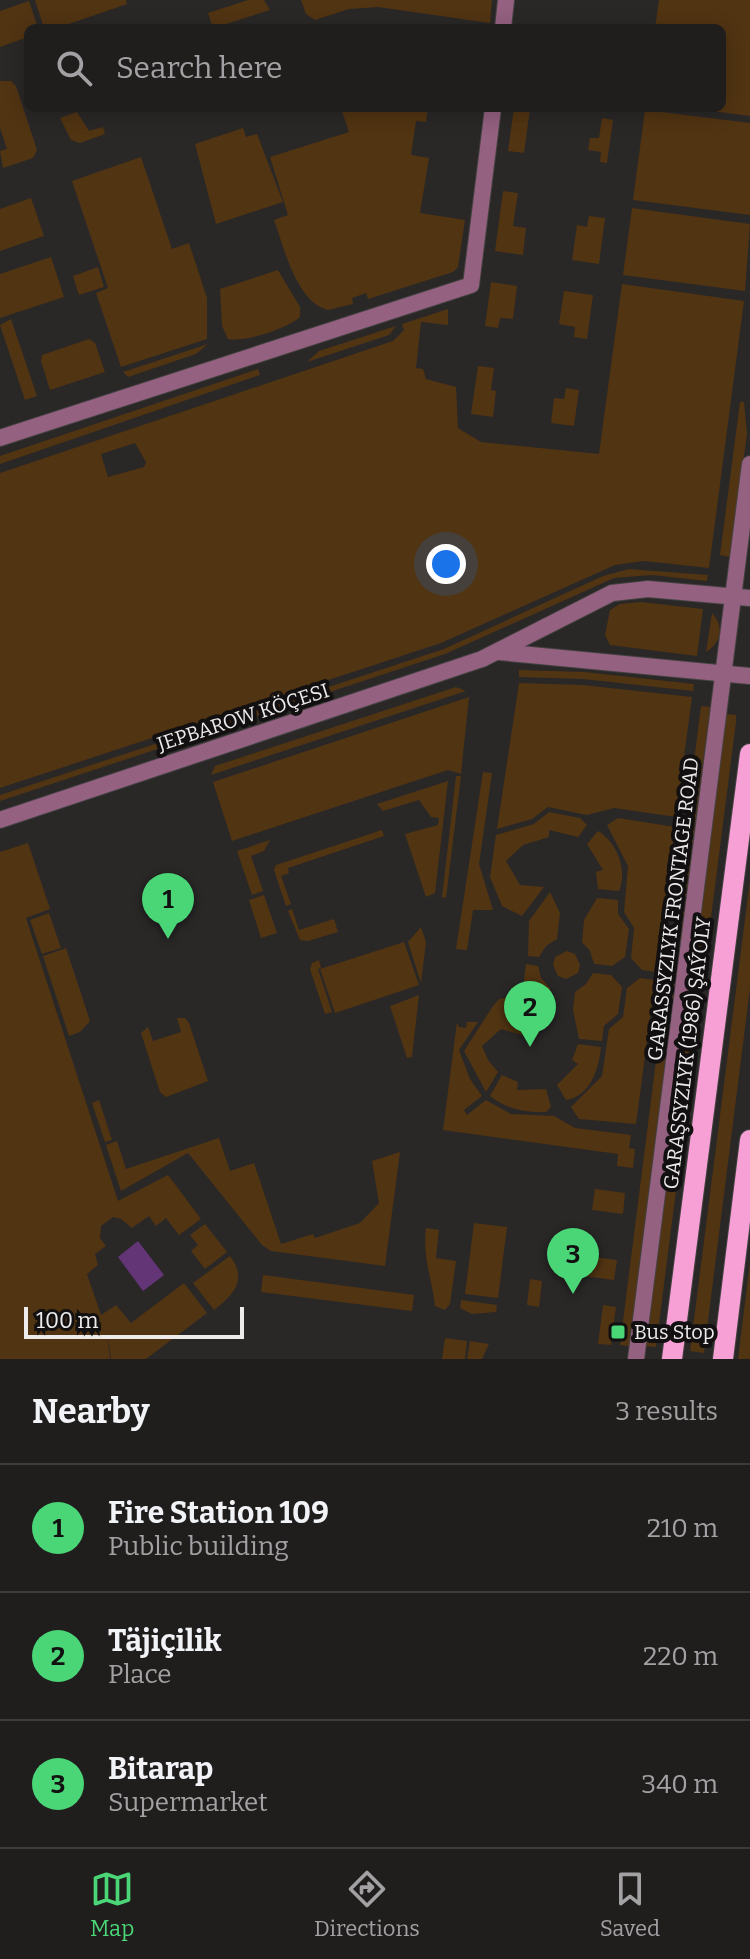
<!DOCTYPE html>
<html lang="en">
<head>
<meta charset="utf-8">
<style>
  :root { --surface:#201d1d; --page:#282626; --text:#f1f3f6; --muted:#a2a2a4; --line:#3d3b3b; --accent:#4ad677 }
  body { margin:0; font-family:Bitter,serif; background:var(--page); color:var(--text) }
  .scale { position:absolute; left:24px; bottom:20px; width:220px; box-sizing:border-box; padding-left:8px; border:4px solid #edebeb; border-top:0; font-size:22px; line-height:28px; white-space:nowrap; color:#edebeb; -webkit-text-stroke:6px #121010; paint-order:stroke }
  .you { position:absolute; left:446px; top:564px; width:28px; height:28px; margin:-20px; border:6px solid #fff; border-radius:50%; background:#1a73e8; box-shadow:0 0 0 12px #1a73e833 }
  .badge { display:grid; place-items:center; width:52px; height:52px; border-radius:50%; background:var(--accent); color:#111; font-size:26px; font-weight:700 }
  .pin { position:absolute; translate:-50% -66px; filter:drop-shadow(0 2px 4px #0008) }
  .pin::after { content:''; position:absolute; top:42px; width:28px; height:24px; background:inherit; clip-path:polygon(0 0,100% 0,50% 100%) }
  .list { margin:0; padding:0; list-style:none }
  h2 { display:flex; justify-content:space-between; align-items:center; height:104px; margin:0; padding:0 32px; font-size:34px }
  h2 small { font-size:26px; font-weight:400; color:var(--muted) }
  .list li { display:grid; grid-template-columns:52px 1fr auto; gap:24px; align-items:center; box-sizing:border-box; height:128px; padding:0 32px; border-top:2px solid var(--line) }
  .list b { display:block; font-size:30px; white-space:nowrap }
  .list p { margin:0; font-size:26px; white-space:nowrap; color:var(--muted) }
  .list em { font-size:26px; font-style:normal; color:var(--muted) }
  .icon { flex:none; width:44px; height:44px; fill:none; stroke:currentColor; stroke-width:2; stroke-linecap:round; stroke-linejoin:round }
  .map { position:relative; flex:none; width:750px; height:1359px; overflow:hidden }
  .search { position:absolute; background:var(--surface); box-shadow:0 4px 20px #0003; left:24px; right:24px; top:24px; height:88px; display:flex; align-items:center; gap:20px; box-sizing:border-box; padding:0 28px; border-radius:12px; color:var(--muted); font-size:30px }
  .sheet { height:488px; background:var(--surface) }
  nav { display:flex; justify-content:space-around; align-items:center; box-sizing:border-box; height:112px; border-top:2px solid var(--line); background:var(--surface); font-size:22px; color:var(--muted) }
  nav a { display:grid; justify-items:center; gap:4px }
  nav .on { color:var(--accent) }
  .map>svg:first-child { display:block }
  .green { fill:#513412; fill-rule:evenodd }
  .water { fill:#633577 }
  .lines { fill:none; stroke-linecap:round; stroke-linejoin:round }
  .minor-casing { stroke:#454242; stroke-width:18 }
  .primary-casing { stroke:#454242; stroke-width:22 }
  .minor { stroke:#946180; stroke-width:16 }
  .primary { stroke:#f6a0d5; stroke-width:20 }
  .poi-dot { fill:#4ad677; stroke:#121010; stroke-width:3 }
  .labels { text-anchor:middle; dominant-baseline:central; stroke-width:8; stroke-linejoin:round; paint-order:stroke }
  .street-label { font-size:20px; fill:#edebeb; stroke:#121010 }
  .poi-label { font-size:20px; fill:#edebeb; stroke:#121010; text-anchor:start }
</style>
</head>
<body>
<div class="map">
<svg width="750" height="1359" viewBox="0 0 750 1359">
  <rect width="100%" height="100%" fill="#2a2727"/>
  <g class="green">
    <polygon points="35,0 126,0 127,4 57,28 44,28"/>
    <polygon points="248,0 264,0 270,10 213,28 208,13"/>
    <polygon points="301,0 492,0 490,23 378,7 349,9 315,20 306,14"/>
    <polygon points="659,0 750,0 750,116 688,108 722,108 722,28 655,28"/>
    <polygon points="29,1 38,28 28,28 28,37 0,47 0,11"/>
    <polygon points="0,81 11,81 16,86 37,150 33,158 3,168 0,151 7,149 0,128"/>
    <path d="M 341,108 L 428,108 L 426,122 L 416,121 L 411,155 L 429,158 L 420,213 L 465,220 L 458,267 L 453,272 L 368,299 L 366,293 L 352,298 L 353,304 L 328,310 C 296,302 284,247 274,220 L 288,215 L 270,157 L 349,132 Z"/>
    <polygon points="514,108 530,109 524,153 508,151"/>
    <polygon points="645,110 750,123 750,215 633,200"/>
    <polygon points="77,112 89,131 103,127 105,134 80,143 71,140 60,118"/>
    <polygon points="602,118 613,120 607,163 600,162 601,152 588,150 590,138 599,138"/>
    <polygon points="243,128 246,137 257,134 283,202 216,224 195,144"/>
    <polygon points="141,157 172,249 189,243 207,298 207,339 121,367 96,293 108,288 72,181"/>
    <polygon points="503,191 518,193 513,226 526,228 523,255 495,251"/>
    <polygon points="31,198 44,236 0,251 0,209"/>
    <polygon points="632,208 750,224 745,291 623,275"/>
    <polygon points="589,216 605,218 599,264 572,260 577,225 587,227"/>
    <polygon points="51,257 64,297 0,318 0,274"/>
    <polygon points="98,267 104,287 79,295 73,276"/>
    <path d="M 278,270 L 300,307 L 300,317 C 288,328 244,343 228,339 L 222,326 L 220,289 Z"/>
    <polygon points="491,282 517,286 513,319 500,318 498,328 485,326"/>
    <path d="M 622,284 L 744,301 L 709,568 L 644,561 L 615,565 L 441,643 L 0,788 L 0,473 L 393,341 L 404,330 L 402,324 L 448,309 L 448,325 L 421,322 L 416,368 L 423,369 L 426,379 L 456,387 L 458,428 L 481,442 L 599,454 ZM 135,443 L 146,462 L 144,467 L 108,477 L 101,454 Z"/>
    <polygon points="564,291 593,295 587,339 574,337 575,327 559,324"/>
    <polygon points="11,319 37,396 25,400 0,325"/>
    <polygon points="396,326 389,335 307,362 319,351"/>
    <polygon points="89,339 95,343 105,372 50,390 41,361 42,355"/>
    <polygon points="208,344 196,354 128,377 123,372"/>
    <polygon points="478,366 494,368 491,390 496,391 493,417 471,414"/>
    <polygon points="258,369 260,375 0,464 0,456"/>
    <polygon points="566,388 579,390 574,426 551,423 554,398 564,399"/>
    <polygon points="740,402 744,402 747,434 730,557 720,555"/>
    <polygon points="629,569 708,575 707,581 652,575 614,578 445,654 0,801 0,795 444,649 603,576"/>
    <polygon points="641,602 703,609 697,656 610,645 605,635 610,610 620,604"/>
    <path d="M 712,613 C 724,626 722,642 706,652 Z"/>
    <polygon points="519,670 584,672 694,684 693,691 583,679 519,677"/>
    <polygon points="519,683 583,685 692,697 676,817 614,808 587,815 548,807 532,819 497,829"/>
    <polygon points="456,687 466,691 211,775 215,766"/>
    <polygon points="469,697 461,774 448,770 232,841 213,782"/>
    <polygon points="701,706 710,707 629,1346 620,1345"/>
    <polygon points="726,714 736,715 736,722 656,1347 644,1346"/>
    <polygon points="483,772 492,773 479,864 493,910 473,910 467,950 456,949"/>
    <polygon points="456,776 461,776 446,898 442,897"/>
    <polygon points="448,781 435,893 426,897 405,834 438,825 439,818 431,817 419,800 383,811 377,804"/>
    <polygon points="549,812 580,818 587,825 578,837 549,830 549,837 523,845 506,861 520,885 544,887 522,916 502,906 490,877 496,835 534,824"/>
    <polygon points="618,818 675,827 656,972 642,970 631,958 634,928 624,912 628,866 607,825"/>
    <polygon points="382,830 384,836 288,868 289,873 281,876 291,904 286,906 274,870 276,865"/>
    <path d="M 598,831 C 617,842 628,871 619,891 L 598,889 L 596,872 L 603,870 L 587,844 Z"/>
    <polygon points="270,840 264,851 251,856 263,891 252,895 237,851"/>
    <polygon points="28,843 50,909 26,918 118,1201 168,1175 201,1219 179,1235 166,1218 156,1226 149,1216 132,1228 121,1219 113,1217 101,1226 100,1238 106,1246 95,1254 98,1265 87,1274 101,1315 116,1305 131,1323 184,1283 207,1313 146,1359 111,1359 107,1330 110,1359 0,1359 0,852"/>
    <polygon points="750,880 750,988 704,1353 690,1351"/>
    <polygon points="550,892 560,913 557,939 546,946 539,957 528,956 529,921"/>
    <polygon points="264,895 277,933 261,938 249,900"/>
    <polygon points="597,898 618,900 618,914 629,929 625,957 612,966 594,964 590,951 582,942 584,920"/>
    <polygon points="292,909 299,930 334,919 338,932 308,941 300,940 288,911"/>
    <polygon points="49,913 61,948 42,954 30,920"/>
    <polygon points="421,927 426,942 421,983 408,942"/>
    <polygon points="404,942 419,985 335,1013 320,969"/>
    <polygon points="66,948 90,1021 80,1032 69,1036 43,956"/>
    <polygon points="567,951 575,954 580,965 578,973 566,979 558,976 553,965 555,957"/>
    <polygon points="319,960 321,968 318,969 332,1012 325,1014 310,969 312,963"/>
    <polygon points="526,964 538,966 541,978 550,988 547,1011 536,1030 530,1030 512,995 522,995"/>
    <polygon points="593,973 611,975 622,987 618,1014 604,1026 602,1041 579,1039 573,1010 575,992 586,984"/>
    <polygon points="640,978 655,980 636,1124 579,1119 571,1107 602,1076 609,1029 623,1017 627,988"/>
    <polygon points="419,995 412,1057 407,1058 390,1006"/>
    <polygon points="510,997 527,1031 522,1035 501,1029 482,1046 488,1060 498,1072 486,1092 464,1051 493,1006 499,999"/>
    <polygon points="177,1018 185,1018 189,1023 208,1081 166,1097 160,1092 141,1033 148,1027 153,1041 181,1032"/>
    <polygon points="457,1022 459,1027 466,1028 467,1022 478,1022 459,1050 470,1079 482,1096 464,1110 467,1115 486,1100 511,1114 554,1116 575,1128 631,1135 629,1148 635,1149 633,1168 617,1166 618,1154 443,1130"/>
    <path d="M 578,1044 L 601,1047 C 599,1068 591,1096 566,1100 L 557,1085 L 578,1064 L 572,1060 Z"/>
    <path d="M 502,1075 L 518,1082 L 517,1090 L 546,1089 L 551,1107 L 546,1112 C 525,1113 506,1109 490,1096 Z"/>
    <polygon points="99,1100 112,1140 105,1142 92,1103"/>
    <polygon points="219,1138 230,1171 254,1163 281,1244 313,1234 315,1238 360,1223 379,1203 372,1161 400,1152 385,1266 271,1251 262,1245 188,1153 121,1191 106,1145 117,1141 126,1169"/>
    <polygon points="595,1189 625,1193 623,1214 592,1210"/>
    <polygon points="474,1223 507,1227 498,1298 465,1294"/>
    <polygon points="205,1224 227,1252 205,1269 191,1251 198,1245 190,1235"/>
    <path d="M 426,1228 L 439,1230 L 436,1258 L 456,1261 L 450,1304 L 445,1310 L 435,1306 C 432,1279 422,1256 426,1228 Z"/>
    <path d="M 230,1256 C 248,1279 234,1295 214,1310 L 193,1283 Z"/>
    <polygon points="586,1256 617,1260 614,1280 583,1276"/>
    <polygon points="750,1262 750,1359 738,1359"/>
    <polygon points="263,1275 414,1295 412,1311 261,1292"/>
    <polygon points="530,1279 542,1281 539,1307 527,1305"/>
    <polygon points="461,1300 497,1305 496,1312 472,1314 460,1308"/>
    <polygon points="603,1305 616,1307 611,1345 598,1344"/>
    <polygon points="445,1338 467,1341 465,1359 442,1359"/>
    <polygon points="470,1341 489,1344 482,1359 467,1359"/>
  </g>
  <polygon class="water" points="138,1241 164,1275 143,1291 118,1257"/>
  <g class="lines">
    <defs>
      <g id="minor">
        <polyline points="503,28 506,0"/>
        <polyline points="0,438 471,285 493,108"/>
        <polyline points="499,652 750,676"/>
        <polyline points="0,820 482,659 612,593 648,589 750,598"/>
        <polyline points="636,1359 750,464"/>
      </g>
      <g id="primary">
        <polyline points="672,1359 750,754"/>
        <polyline points="723,1359 750,1140"/>
      </g>
    </defs>
    <use href="#minor" class="minor-casing"/>
    <use href="#primary" class="primary-casing"/>
    <use href="#minor" class="minor"/>
    <use href="#primary" class="primary"/>
  </g>
  <rect class="poi-dot" x="610" y="1324" width="16" height="16" rx="4"/>
  <g class="labels">
    <g class="street-label">
      <text transform="translate(243 717) rotate(-18)">JEPBAROW KÖÇESI</text>
      <text transform="translate(673 909) rotate(-83)">GARASSYZLYK FRONTAGE ROAD</text>
      <text transform="translate(687 1053) rotate(-83)">GARAŞSYZLYK (1986) ŞAÝOLY</text>
    </g>
    <g class="poi-label">
      <text x="634" y="1332">Bus Stop</text>
    </g>
  </g>
</svg>
<div class="scale">100 m</div>
<div class="you"></div>
<div class="pin badge" style="left:168px;top:939px">1</div>
<div class="pin badge" style="left:530px;top:1047px">2</div>
<div class="pin badge" style="left:573px;top:1294px">3</div>
<div class="search"><svg class="icon" aria-label="search" viewBox="0 0 24 24"><circle cx="10" cy="10" r="6"/><path d="M15 15l6 6"/></svg>Search here</div>
</div>
<section class="sheet">
<h2>Nearby<small>3 results</small></h2>
<ul class="list">
<li><span class="badge">1</span><div><b>Fire Station 109</b><p>Public building</p></div><em>210 m</em></li>
<li><span class="badge">2</span><div><b>Täjiçilik</b><p>Place</p></div><em>220 m</em></li>
<li><span class="badge">3</span><div><b>Bitarap</b><p>Supermarket</p></div><em>340 m</em></li>
</ul>
</section>
<nav>
<a class="on"><svg class="icon" aria-label="map" viewBox="0 0 24 24"><path d="M3 6l6-2 6 2 6-2v14l-6 2-6-2-6 2zM9 4v14M15 6v14"/></svg>Map</a>
<a><svg class="icon" aria-label="directions" viewBox="0 0 24 24"><path d="M12 3l9 9-9 9-9-9zM9 14v-3h6M13 9l2 2-2 2"/></svg>Directions</a>
<a><svg class="icon" aria-label="saved" viewBox="0 0 24 24"><path d="M7 4h10v16l-5-4-5 4z"/></svg>Saved</a>
</nav>
</body>
</html>
